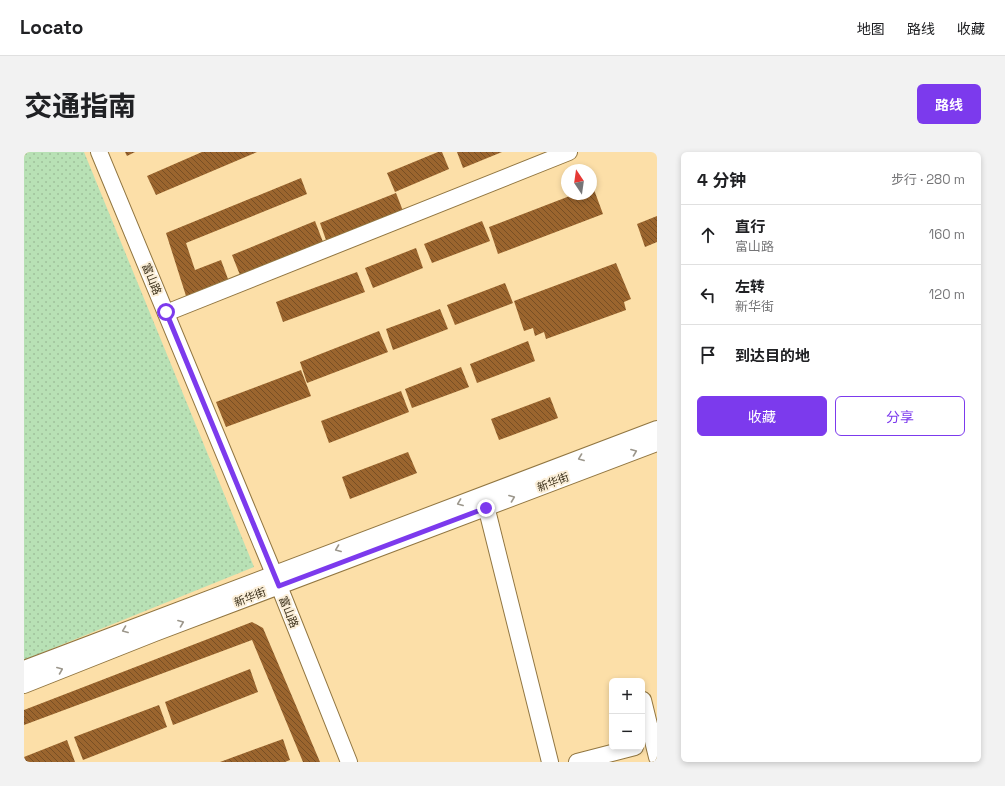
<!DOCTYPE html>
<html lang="zh">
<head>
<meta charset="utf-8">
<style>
  :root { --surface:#fff; --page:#f2f2f2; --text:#202124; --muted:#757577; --line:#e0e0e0; --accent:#7c3aed }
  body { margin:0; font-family:"Space Grotesk","Noto Sans SC",sans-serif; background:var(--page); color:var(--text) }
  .controls { position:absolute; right:12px; bottom:12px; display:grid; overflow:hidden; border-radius:6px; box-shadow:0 2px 6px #0003 }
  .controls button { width:36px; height:36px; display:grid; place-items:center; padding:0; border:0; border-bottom:1px solid var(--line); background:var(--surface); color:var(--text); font:20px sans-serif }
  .compass { position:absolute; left:537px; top:12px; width:36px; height:36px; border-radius:50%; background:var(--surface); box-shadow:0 2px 6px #0003; rotate:347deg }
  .stop { position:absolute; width:12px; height:12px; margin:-9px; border:3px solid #7c3aed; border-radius:50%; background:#fff }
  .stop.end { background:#7c3aed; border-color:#fff; box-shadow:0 1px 4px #0008 }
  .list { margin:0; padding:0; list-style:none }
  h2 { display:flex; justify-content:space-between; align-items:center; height:52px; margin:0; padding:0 16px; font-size:17px }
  h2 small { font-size:13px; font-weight:400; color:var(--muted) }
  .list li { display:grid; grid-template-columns:26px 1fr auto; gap:12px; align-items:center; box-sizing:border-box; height:60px; padding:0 16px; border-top:1px solid var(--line) }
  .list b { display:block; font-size:15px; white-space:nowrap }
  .list p { margin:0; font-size:13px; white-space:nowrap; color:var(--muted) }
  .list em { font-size:13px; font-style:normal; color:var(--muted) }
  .actions { display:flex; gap:8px; padding:12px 16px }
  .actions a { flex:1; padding:9px 0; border:1px solid var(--accent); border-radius:6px; text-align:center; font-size:14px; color:var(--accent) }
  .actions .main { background:var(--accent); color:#fff }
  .icon { flex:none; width:22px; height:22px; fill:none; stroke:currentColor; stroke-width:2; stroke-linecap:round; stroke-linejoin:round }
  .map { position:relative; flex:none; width:633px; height:610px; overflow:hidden; border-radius:6px }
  header { display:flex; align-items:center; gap:24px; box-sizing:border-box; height:56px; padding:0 20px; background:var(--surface); border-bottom:1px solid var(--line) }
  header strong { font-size:19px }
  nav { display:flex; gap:22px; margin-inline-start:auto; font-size:14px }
  .intro { display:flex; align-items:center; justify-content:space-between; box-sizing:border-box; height:96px; padding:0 24px }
  h1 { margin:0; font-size:28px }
  .button { padding:10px 18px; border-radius:6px; background:var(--accent); color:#fff; font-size:14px; font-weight:700 }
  main { display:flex; gap:24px; padding:0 24px }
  aside { flex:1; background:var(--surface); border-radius:6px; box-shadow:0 2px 6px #0003 }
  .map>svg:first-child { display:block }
  .park { fill:url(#park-dots) }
  .building { fill:url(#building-back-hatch) }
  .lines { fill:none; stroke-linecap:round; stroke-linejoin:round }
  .minor-casing { stroke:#917641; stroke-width:18 }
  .minor { stroke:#fff; stroke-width:16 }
  .oneway { stroke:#9c978c }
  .route { stroke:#7c3aed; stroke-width:5 }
  .labels { text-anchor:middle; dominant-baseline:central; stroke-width:4; stroke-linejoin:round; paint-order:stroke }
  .street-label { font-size:11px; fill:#3a2f19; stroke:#fbefd9 }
</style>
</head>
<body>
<header>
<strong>Locato</strong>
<nav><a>地图</a><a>路线</a><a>收藏</a></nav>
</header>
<div class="intro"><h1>交通指南</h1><a class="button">路线</a></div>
<main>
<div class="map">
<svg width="633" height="610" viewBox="0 0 633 610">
  <defs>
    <pattern id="park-dots" width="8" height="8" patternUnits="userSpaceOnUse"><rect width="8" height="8" fill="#b8e1b5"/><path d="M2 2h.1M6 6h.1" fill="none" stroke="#9fc19b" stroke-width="1.8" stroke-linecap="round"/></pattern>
    <pattern id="building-back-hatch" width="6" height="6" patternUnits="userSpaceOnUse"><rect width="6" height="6" fill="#9b652e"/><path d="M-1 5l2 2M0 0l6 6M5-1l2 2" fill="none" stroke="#784f24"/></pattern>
  </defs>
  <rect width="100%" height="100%" fill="#fcdfa8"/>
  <polygon class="park" points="0,0 60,0 230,415 0,508"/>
  <g class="building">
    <polygon points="101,0 111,0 103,4"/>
    <polygon points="178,0 233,0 132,43 123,24"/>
    <polygon points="414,0 418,0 425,17 371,40 363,21"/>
    <polygon points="433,0 478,0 439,16"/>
    <polygon points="277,26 283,42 162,91 171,118 197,108 204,127 162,144 142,81"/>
    <polygon points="569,35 579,62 474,102 465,75 551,42 567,42 567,36"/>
    <polygon points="372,41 379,59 302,88 296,71"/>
    <polygon points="633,64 633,90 621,95 613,72"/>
    <polygon points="291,69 299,90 216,123 208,103"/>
    <polygon points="458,69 466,89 408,111 400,92"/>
    <polygon points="392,96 399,116 349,136 341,116"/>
    <polygon points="592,111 607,147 600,150 602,158 522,187 520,180 511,184 509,176 500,179 490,149"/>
    <polygon points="333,120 341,140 259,170 252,150"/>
    <polygon points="481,131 489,151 431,173 423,153"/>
    <polygon points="416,157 424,177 369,198 362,177"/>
    <polygon points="355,179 364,200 283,231 276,210"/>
    <polygon points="504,189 511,209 453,231 446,212"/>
    <polygon points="437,215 445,235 388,256 381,237"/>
    <polygon points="277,218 287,244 202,275 192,250"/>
    <polygon points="377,239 385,260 305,291 297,269"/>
    <polygon points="526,245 534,266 475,288 467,267"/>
    <polygon points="384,300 393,321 326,347 318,325"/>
    <polygon points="228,470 239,476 296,610 279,610 228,488 0,573 0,558"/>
    <polygon points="226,517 234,540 149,573 141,550"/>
    <polygon points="135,553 143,575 59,608 50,585"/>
    <polygon points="259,587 266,608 261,610 196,610"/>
    <polygon points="43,588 51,610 0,610 0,605"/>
  </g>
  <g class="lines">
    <defs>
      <g id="minor">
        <polyline points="75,0 255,434 325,610"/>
        <polyline points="142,161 545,0"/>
        <polyline points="460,346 526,610"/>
        <polyline points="0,517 633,277"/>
        <polyline points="0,533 131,481 633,291"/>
        <polyline points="619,548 633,605"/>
        <polyline points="553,610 611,595"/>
      </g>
    </defs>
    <use href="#minor" class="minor-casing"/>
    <use href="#minor" class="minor"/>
  </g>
  <defs><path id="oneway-chevron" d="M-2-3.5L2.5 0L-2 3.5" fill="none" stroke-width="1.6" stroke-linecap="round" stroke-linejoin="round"/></defs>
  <g class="oneway">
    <use href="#oneway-chevron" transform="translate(610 300) rotate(-21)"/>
    <use href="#oneway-chevron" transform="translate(557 306) rotate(159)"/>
    <use href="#oneway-chevron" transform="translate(488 346) rotate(-21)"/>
    <use href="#oneway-chevron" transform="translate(436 351) rotate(159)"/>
    <use href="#oneway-chevron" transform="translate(314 397) rotate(159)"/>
    <use href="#oneway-chevron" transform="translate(157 471) rotate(-21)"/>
    <use href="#oneway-chevron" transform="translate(101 478) rotate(159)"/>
    <use href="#oneway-chevron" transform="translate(36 518) rotate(-22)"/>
  </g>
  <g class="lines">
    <polyline class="route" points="142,160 255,434 462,356"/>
  </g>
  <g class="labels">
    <g class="street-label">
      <text transform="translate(128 127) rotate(68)">富山路</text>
      <text transform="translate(529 330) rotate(-21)">新华街</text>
      <text transform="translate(226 445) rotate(-21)">新华街</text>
      <text transform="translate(265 460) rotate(68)">富山路</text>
    </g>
  </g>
</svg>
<div class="controls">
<button>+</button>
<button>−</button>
</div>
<svg class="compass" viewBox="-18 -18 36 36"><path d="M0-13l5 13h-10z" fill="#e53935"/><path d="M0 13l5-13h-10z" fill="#757577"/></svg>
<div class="stop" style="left:142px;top:160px"></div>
<div class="stop end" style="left:462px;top:356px"></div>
</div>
<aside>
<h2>4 分钟<small>步行 · 280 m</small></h2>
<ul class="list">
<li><svg class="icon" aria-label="ahead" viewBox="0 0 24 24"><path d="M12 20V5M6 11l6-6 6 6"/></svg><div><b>直行</b><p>富山路</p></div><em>160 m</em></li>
<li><svg class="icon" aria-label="left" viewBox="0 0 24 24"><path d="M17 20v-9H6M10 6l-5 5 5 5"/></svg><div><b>左转</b><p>新华街</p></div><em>120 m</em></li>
<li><svg class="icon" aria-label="arrive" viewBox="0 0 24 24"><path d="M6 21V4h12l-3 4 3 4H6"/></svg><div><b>到达目的地</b></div></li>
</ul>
<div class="actions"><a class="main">收藏</a><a>分享</a></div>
</aside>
</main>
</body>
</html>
